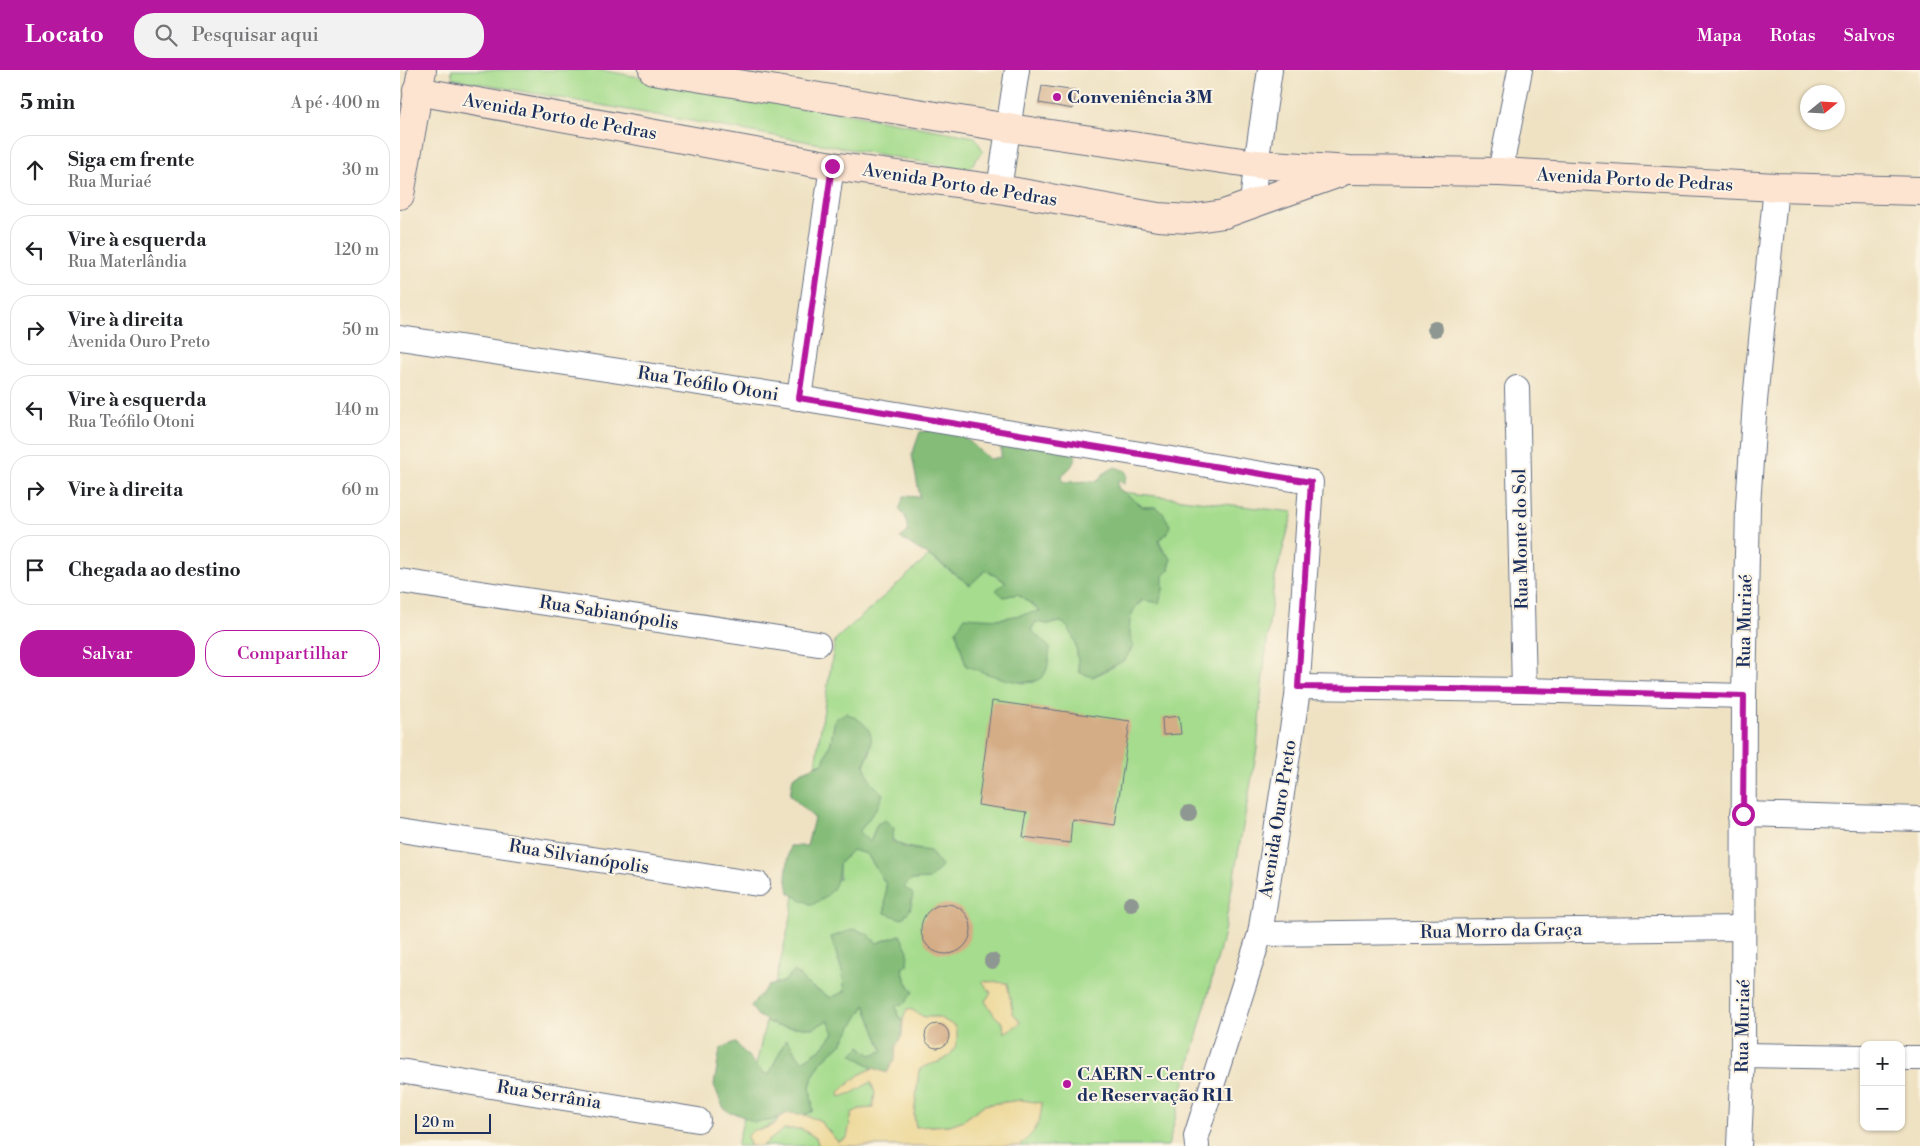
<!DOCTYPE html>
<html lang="pt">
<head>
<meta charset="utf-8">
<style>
  :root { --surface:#fff; --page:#f2f2f2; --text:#202124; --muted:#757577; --line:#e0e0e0; --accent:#b5179e }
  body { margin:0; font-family:"Libre Bodoni",serif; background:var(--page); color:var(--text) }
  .controls { position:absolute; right:15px; bottom:15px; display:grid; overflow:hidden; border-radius:10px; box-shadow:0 1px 4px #0004 }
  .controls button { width:45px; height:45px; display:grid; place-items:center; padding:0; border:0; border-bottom:1px solid var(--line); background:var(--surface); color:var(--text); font:25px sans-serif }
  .compass { position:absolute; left:1400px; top:15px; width:45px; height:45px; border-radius:50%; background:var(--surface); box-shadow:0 1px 4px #0004; rotate:72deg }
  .scale { position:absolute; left:15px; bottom:12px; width:76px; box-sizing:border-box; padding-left:5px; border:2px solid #1b2f5e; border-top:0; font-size:14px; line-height:18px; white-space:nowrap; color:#1b2f5e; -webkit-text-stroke:4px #fcf5e5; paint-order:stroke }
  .stop { position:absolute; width:15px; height:15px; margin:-11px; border:4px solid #b5179e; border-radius:50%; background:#fff }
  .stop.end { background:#b5179e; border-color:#fff; box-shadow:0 1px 5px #0008 }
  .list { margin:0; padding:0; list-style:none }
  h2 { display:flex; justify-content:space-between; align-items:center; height:65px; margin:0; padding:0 20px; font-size:21px }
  h2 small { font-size:16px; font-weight:400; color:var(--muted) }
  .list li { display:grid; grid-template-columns:32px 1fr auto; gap:15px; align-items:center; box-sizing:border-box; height:70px; margin:0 10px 10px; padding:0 10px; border:1px solid var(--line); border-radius:20px }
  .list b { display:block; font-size:19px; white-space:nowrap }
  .list p { margin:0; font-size:16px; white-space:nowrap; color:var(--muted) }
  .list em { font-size:16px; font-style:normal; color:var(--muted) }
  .actions { display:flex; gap:10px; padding:15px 20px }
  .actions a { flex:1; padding:11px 0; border:1px solid var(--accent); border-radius:20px; text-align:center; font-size:18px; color:var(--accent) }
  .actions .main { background:var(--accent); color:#fff }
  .icon { flex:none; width:28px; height:28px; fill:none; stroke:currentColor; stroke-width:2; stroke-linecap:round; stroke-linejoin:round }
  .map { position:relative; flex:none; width:1520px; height:1076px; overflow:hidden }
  header { display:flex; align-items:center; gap:30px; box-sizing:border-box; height:70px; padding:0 25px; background:var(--accent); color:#fff }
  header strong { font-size:24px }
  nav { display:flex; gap:28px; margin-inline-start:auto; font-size:18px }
  .search { width:350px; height:45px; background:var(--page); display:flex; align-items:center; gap:12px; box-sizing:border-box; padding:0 18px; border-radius:20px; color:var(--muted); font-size:19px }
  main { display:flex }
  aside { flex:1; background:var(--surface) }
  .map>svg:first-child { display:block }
  .green { fill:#a5dc8d; stroke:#608676; fill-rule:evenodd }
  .forest { fill:#84bc78; stroke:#50766b }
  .sand { fill:#eeda9e; stroke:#84847e }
  .building { fill:#d4ac85 }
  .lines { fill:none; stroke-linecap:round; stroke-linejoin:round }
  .street-casing { stroke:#656e81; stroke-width:26 }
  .secondary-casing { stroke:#656e81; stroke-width:30 }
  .street { stroke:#fff; stroke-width:24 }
  .secondary { stroke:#fde4d1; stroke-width:28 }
  .tree { fill:#8e9792 }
  .route { stroke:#b5179e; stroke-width:6 }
  .poi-dot { fill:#b5179e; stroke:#fcf5e5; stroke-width:2 }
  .labels { text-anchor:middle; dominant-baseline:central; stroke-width:4; stroke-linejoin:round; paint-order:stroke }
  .poi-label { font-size:18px; font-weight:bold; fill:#1b2f5e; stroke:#fcf5e5; text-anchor:start }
  .street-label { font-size:18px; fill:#1b2f5e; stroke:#fcf5e5 }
</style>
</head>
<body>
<header>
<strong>Locato</strong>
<div class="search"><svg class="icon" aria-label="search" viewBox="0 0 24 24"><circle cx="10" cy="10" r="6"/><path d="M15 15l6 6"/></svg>Pesquisar aqui</div>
<nav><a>Mapa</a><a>Rotas</a><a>Salvos</a></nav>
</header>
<main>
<aside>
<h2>5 min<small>A pé · 400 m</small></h2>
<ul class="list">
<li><svg class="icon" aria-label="ahead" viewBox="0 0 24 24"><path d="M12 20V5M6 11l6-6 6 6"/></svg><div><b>Siga em frente</b><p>Rua Muriaé</p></div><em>30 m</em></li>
<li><svg class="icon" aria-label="left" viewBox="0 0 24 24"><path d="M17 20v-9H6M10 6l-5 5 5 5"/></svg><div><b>Vire à esquerda</b><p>Rua Materlândia</p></div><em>120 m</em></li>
<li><svg class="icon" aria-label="right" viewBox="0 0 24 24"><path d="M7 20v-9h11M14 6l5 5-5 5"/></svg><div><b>Vire à direita</b><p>Avenida Ouro Preto</p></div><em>50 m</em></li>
<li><svg class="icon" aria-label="left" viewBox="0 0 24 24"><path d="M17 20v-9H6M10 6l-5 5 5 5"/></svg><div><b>Vire à esquerda</b><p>Rua Teófilo Otoni</p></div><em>140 m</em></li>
<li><svg class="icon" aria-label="right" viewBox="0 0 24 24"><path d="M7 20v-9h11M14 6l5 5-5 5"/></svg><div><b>Vire à direita</b></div><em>60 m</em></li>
<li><svg class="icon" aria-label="arrive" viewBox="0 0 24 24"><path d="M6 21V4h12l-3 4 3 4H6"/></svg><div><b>Chegada ao destino</b></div></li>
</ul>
<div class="actions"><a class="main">Salvar</a><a>Compartilhar</a></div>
</aside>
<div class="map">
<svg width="1520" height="1076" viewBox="0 0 1520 1076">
  <rect width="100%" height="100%" fill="#fcf5e5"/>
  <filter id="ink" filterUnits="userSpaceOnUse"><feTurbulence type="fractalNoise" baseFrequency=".02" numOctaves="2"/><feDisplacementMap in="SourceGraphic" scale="10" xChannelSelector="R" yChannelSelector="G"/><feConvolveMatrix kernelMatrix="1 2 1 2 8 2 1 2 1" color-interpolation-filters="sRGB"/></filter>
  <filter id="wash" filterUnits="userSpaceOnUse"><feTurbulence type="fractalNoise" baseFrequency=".0096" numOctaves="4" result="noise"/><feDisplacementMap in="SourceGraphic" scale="20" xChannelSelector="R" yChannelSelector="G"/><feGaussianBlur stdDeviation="1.12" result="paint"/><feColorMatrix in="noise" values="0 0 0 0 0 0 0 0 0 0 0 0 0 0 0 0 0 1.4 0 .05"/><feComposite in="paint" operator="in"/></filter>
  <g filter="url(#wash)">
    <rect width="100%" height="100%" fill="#efe2c3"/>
    <g class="green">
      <polygon points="51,0 200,0 575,67 583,81 568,100 53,9"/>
      <path d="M 722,422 L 893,442 L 874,512 L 862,615 L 857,679 L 823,867 L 768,1076 L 620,1076 L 629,1067 L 642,1034 L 621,1030 L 584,1035 L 564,1050 L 550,1055 L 516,1057 L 514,1046 L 519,1000 L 528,994 L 539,992 L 538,947 L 524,947 L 512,940 L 507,939 L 503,950 L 498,947 L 496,936 L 513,922 L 505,909 L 502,898 L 507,895 L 500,865 L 477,873 L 467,864 L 431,867 L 442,901 L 445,921 L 431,928 L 407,914 L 395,901 L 383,912 L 375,914 L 391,847 L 394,825 L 439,809 L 439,794 L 452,780 L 467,784 L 486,814 L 485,843 L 503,817 L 511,810 L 529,809 L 530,781 C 502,777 496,776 477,754 L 470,773 L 459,762 L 478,736 L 464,695 L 471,681 L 435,649 L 431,672 L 423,693 L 415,695 L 435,570 L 529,486 L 570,515 L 585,500 L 606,512 L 618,524 L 641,542 L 599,549 L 583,549 L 556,561 L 566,596 L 622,613 L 635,612 L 631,560 L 636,552 L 647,554 L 661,552 C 677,561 677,585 679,602 L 693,607 C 711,598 722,595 733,576 C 723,543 734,533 763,520 L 762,506 L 769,500 L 771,489 C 755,472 757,459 755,437 L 743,437 ZM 583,911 L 611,929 L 613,943 L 604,963 L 603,953 L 596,946 L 585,931 L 591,923 Z"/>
      <polygon points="465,935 483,981 471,985 460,976 452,984 473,998 459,1005 463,1016 471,1012 475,1023 473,1038 460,1039 452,1043 448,1068 438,1072 419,1050 404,1045 413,1041 410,1017 413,1006 422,991 442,973"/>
      <polygon points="428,950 434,963 422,978 402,991 386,969 369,1005 363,1003 356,996 366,951 376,956 413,958"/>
      <path d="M 344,1047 L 369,1051 L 379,1048 C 369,1060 358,1057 347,1067 L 351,1076 L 337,1076 Z"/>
      <polygon points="384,1059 402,1059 416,1068 419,1076 362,1076"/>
    </g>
    <g class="forest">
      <path d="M 538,359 C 568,363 568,373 590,389 L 601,387 L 601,374 L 610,366 L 675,383 C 676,393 670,399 662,405 L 663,412 L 698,411 L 703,404 L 715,397 L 726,401 L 727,407 L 724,414 L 718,410 L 718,418 L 743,437 L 755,437 L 763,443 L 770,455 L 767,464 L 758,470 L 763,481 L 771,488 L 769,500 L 763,506 L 763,520 L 759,533 L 742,530 C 728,543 727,558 733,576 L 725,590 L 692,607 L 679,602 C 677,585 677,561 661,552 L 647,554 L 636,552 L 631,560 L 650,578 C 649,586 649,598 644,605 C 631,623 583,602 566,596 L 556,561 L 565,547 L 599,549 L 640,541 L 618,524 L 604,527 L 596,520 L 606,512 L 586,500 L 570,515 L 536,490 L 500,468 L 508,462 L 505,446 L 499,440 L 504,426 L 520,427 L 512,385 L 520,362 Z"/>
      <path d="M 446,643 C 474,656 477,667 464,695 L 471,712 L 483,724 L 478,736 L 459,762 L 470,772 L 477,754 L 485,750 L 494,758 L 492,771 L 506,778 L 530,781 L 542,797 L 529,809 L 511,810 L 504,817 L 513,824 L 510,840 L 502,849 L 485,843 L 486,814 L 467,784 L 452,780 L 439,794 C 438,818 433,823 412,835 L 389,823 L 386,805 L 390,776 L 407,776 L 414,748 L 390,725 L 393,707 L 403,701 L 423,693 L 431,672 L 435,649 Z"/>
      <polygon points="455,859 467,864 477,873 500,865 508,881 507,895 502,898 505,909 513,922 505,933 496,936 498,946 503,950 502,966 496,976 495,988 487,1003 473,998 452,984 460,976 471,985 483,981 465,935 442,973 422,991 413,1006 410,1017 413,1041 404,1045 388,1043 369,1051 354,1052 337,1044 330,1043 323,1037 314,1015 320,979 335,972 363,1003 369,1005 386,969 402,991 422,978 434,963 428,950 414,958 376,956 357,945 351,936 368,916 383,912 395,901 407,914 431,928 445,921 442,901 431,867"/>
    </g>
    <g class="sand">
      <polygon points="582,911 607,913 613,943 621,953 604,963 603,953 595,946 585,931 591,923"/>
      <path d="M 507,939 L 512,940 L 524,947 L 538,947 L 555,956 C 561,970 554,987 538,992 C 530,995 526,995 519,1000 L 514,1046 L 516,1057 L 550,1055 L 564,1050 L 584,1035 L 621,1030 L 642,1033 C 640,1056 636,1060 620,1076 L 419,1076 L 416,1068 L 402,1059 L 384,1059 L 362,1076 L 351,1076 L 347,1067 L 353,1060 L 363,1059 L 374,1055 L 379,1048 L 388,1043 L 404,1045 L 419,1050 L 438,1072 L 447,1068 L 452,1043 L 460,1039 L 473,1038 L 475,1023 L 471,1012 L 452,1023 L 440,1027 L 439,1022 L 459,1005 L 473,998 L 487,1003 L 495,988 L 496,976 L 502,966 L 503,950 Z"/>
    </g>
    <g id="blocks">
      <g class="building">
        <polygon points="642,16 676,21 673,39 639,33"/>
        <polygon points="592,631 730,651 715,755 672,749 670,773 623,767 627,742 578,735"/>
        <polygon points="779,646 781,664 763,665 762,648"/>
        <circle cx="546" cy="859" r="25"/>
        <circle cx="537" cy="966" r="12"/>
      </g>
    </g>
  </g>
  <g filter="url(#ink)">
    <use href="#blocks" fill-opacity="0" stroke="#656e81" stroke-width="1"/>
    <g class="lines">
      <defs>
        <g id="street">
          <polyline points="1100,102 1120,0"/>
          <polyline points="599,119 617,0"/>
          <polyline points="852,135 856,94 870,0"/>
          <polyline points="0,268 399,328 911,412 897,627 860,864 796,1066 797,1076"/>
          <polyline points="1117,318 1124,620"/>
          <polyline points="399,328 432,96"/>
          <polyline points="0,511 418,574"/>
          <polyline points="898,617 1124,620 1344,626"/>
          <polyline points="1343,744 1520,749"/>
          <polyline points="0,760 358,814"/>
          <polyline points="860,864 1343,858"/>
          <polyline points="1343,985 1464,987"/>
          <polyline points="1501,988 1520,988"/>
          <polyline points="0,1001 298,1050"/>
          <polyline points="1339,1076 1343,985 1344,626 1348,436 1355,331 1376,117"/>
        </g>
        <g id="secondary">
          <polyline points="253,0 609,58 856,94 950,100 1100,102 1376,117 1520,121"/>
          <polyline points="17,21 432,96 599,119 758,147 790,149 824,144 939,103"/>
          <polyline points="0,125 22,0"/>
        </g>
      </defs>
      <use href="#street" class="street-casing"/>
      <use href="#secondary" class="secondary-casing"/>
      <use href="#street" class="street"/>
      <use href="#secondary" class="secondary"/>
    </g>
    <g class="tree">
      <circle cx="1035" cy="259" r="8"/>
      <circle cx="789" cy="743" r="8"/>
      <circle cx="731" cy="834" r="8"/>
      <circle cx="592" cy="891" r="8"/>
    </g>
  </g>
  <g class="lines" filter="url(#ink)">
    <polyline class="route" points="432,96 399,328 911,412 898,617 1124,620 1344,626 1343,744"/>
  </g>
  <g class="poi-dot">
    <circle cx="657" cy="27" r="5"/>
    <circle cx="667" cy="1014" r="5"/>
  </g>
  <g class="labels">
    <g class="poi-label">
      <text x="667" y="27">Conveniência 3M</text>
      <text x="677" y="1004">CAERN - Centro<tspan x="677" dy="21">de Reservação R11</tspan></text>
    </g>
    <g class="street-label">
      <text transform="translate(160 47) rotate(10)">Avenida Porto de Pedras</text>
      <text transform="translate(1235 110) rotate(3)">Avenida Porto de Pedras</text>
      <text transform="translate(560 115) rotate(9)">Avenida Porto de Pedras</text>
      <text transform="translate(308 314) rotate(9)">Rua Teófilo Otoni</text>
      <text transform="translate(1121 469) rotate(-91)">Rua Monte do Sol</text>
      <text transform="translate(209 543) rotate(9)">Rua Sabianópolis</text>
      <text transform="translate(1345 551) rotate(-89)">Rua Muriaé</text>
      <text transform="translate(878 749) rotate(-81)">Avenida Ouro Preto</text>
      <text transform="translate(179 787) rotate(9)">Rua Silvianópolis</text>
      <text transform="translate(1101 861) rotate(-1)">Rua Morro da Graça</text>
      <text transform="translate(1343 956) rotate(-89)">Rua Muriaé</text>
      <text transform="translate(149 1025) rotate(9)">Rua Serrânia</text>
    </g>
  </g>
</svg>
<div class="controls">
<button>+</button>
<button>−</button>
</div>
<svg class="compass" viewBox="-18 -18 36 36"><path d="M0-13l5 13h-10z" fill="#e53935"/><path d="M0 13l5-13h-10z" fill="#757577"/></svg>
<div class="scale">20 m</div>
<div class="stop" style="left:1343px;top:744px"></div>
<div class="stop end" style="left:432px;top:96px"></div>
</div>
</main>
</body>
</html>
